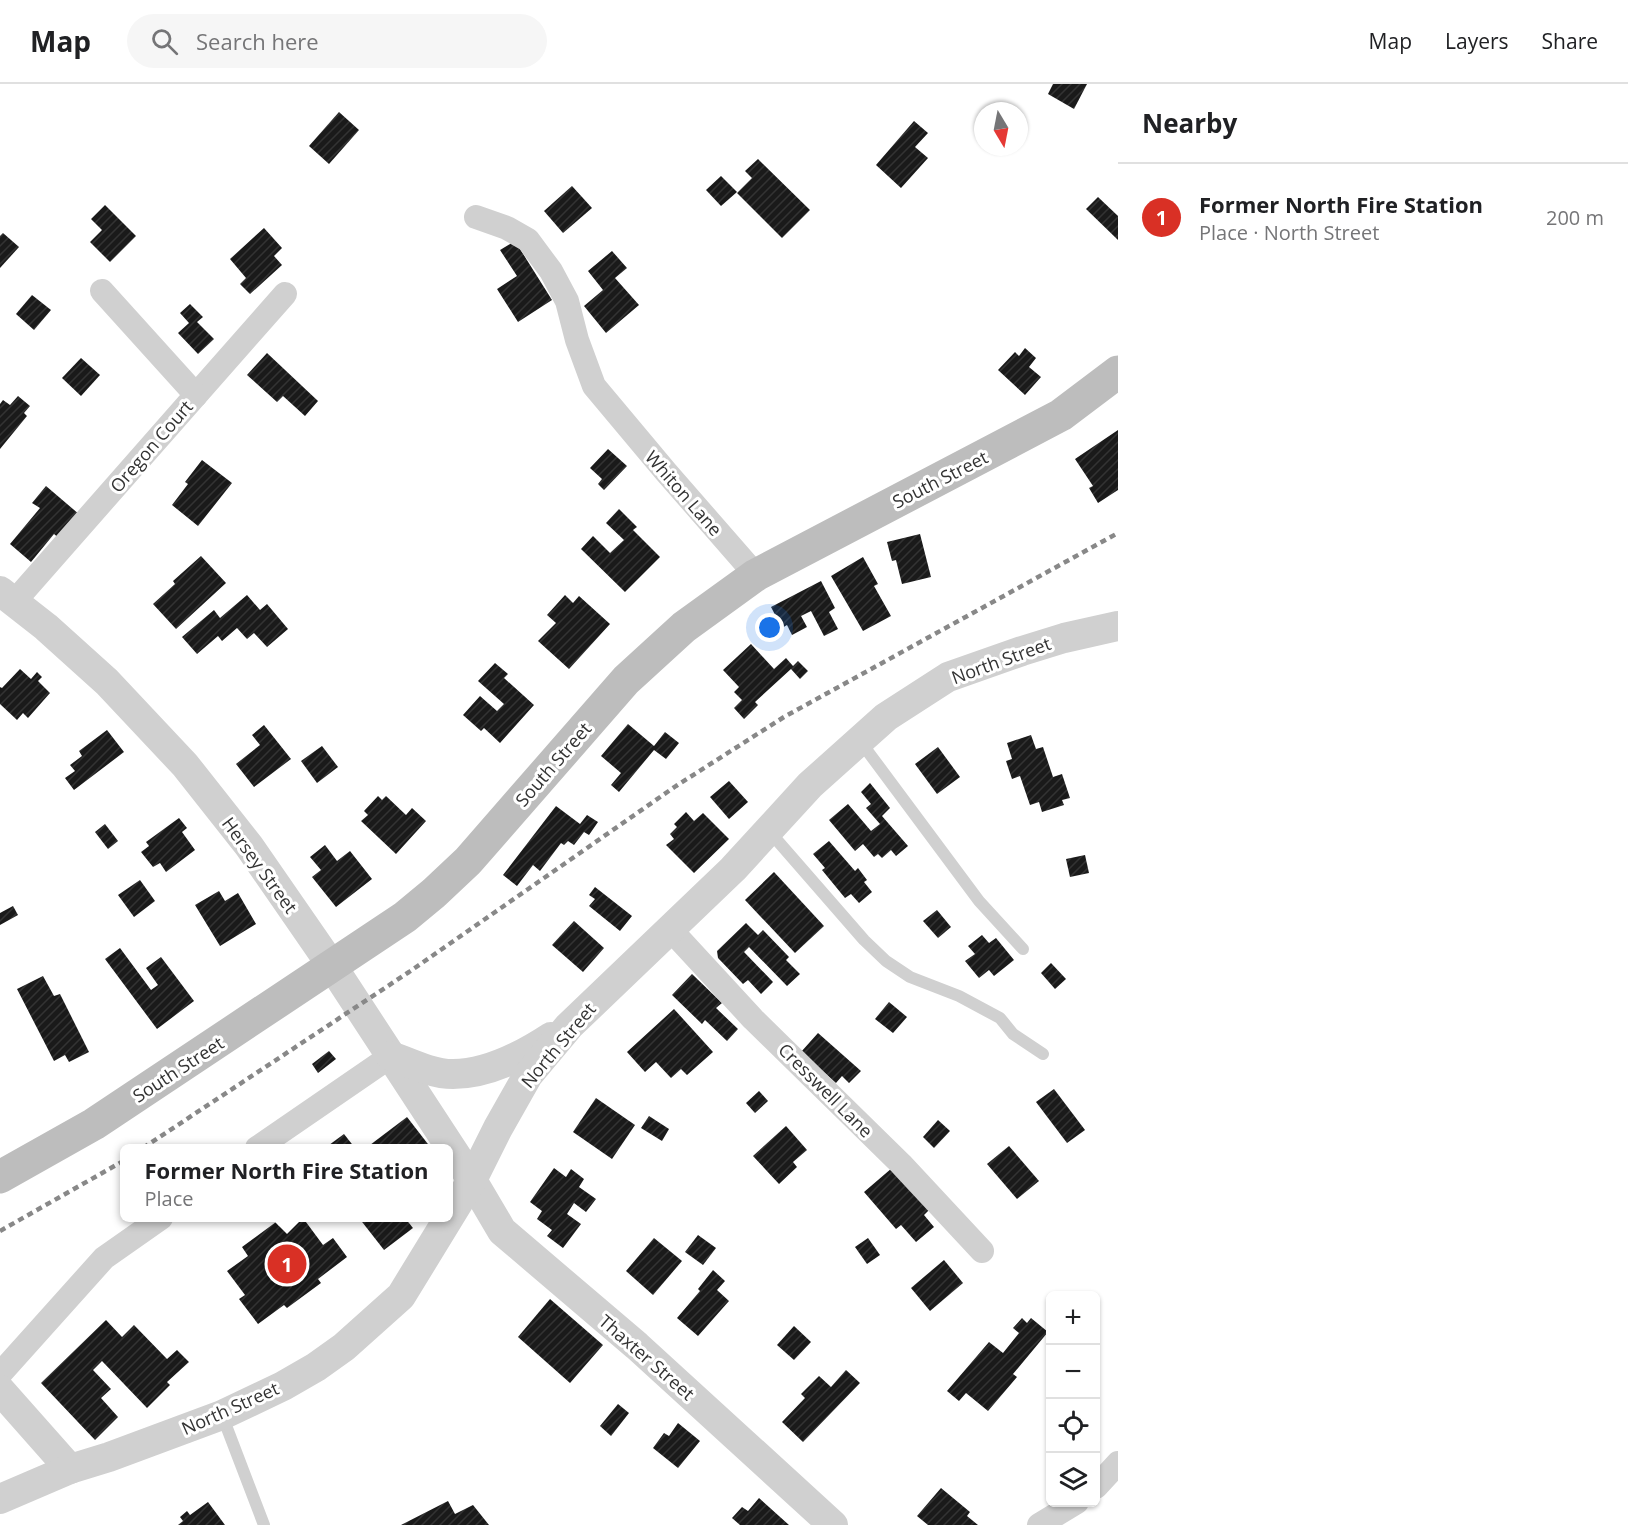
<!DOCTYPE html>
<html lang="en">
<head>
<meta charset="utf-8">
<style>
  :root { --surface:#fff; --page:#f6f6f6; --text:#202124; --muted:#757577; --line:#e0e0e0; --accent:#d93025 }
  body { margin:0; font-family:"Open Sans",sans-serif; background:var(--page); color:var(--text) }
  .controls { position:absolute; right:18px; bottom:18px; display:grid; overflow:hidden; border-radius:9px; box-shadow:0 2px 4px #0004 }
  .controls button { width:54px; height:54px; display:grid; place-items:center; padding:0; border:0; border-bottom:2px solid var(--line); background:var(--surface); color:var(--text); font:30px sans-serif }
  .compass { position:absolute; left:974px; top:18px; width:54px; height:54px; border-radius:50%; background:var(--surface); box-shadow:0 2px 4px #0004; rotate:170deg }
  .you { position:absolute; left:770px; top:544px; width:21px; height:21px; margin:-15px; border:4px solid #fff; border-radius:50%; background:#1a73e8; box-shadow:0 0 0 9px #1a73e833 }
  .badge { display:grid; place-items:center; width:39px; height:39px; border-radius:50%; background:var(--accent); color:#fff; font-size:20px; font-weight:700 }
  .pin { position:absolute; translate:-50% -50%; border:3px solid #fff; box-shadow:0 2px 6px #0006 }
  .popup { position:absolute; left:120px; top:1060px; width:333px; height:78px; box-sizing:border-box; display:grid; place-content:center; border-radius:9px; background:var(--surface); filter:drop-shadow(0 2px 4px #0005); font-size:20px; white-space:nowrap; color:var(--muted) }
  .popup b { font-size:22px; color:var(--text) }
  .popup::after { content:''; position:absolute; left:50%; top:100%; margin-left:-12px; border:12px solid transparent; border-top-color:var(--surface) }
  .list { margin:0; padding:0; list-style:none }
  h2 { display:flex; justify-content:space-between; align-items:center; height:78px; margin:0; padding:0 24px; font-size:26px }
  h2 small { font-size:20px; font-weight:400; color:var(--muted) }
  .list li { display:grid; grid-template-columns:39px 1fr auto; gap:18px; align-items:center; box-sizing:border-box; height:108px; padding:0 24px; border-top:2px solid var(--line) }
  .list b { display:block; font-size:22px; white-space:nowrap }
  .list p { margin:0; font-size:20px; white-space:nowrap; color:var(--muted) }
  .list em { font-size:20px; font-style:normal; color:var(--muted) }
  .icon { flex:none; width:33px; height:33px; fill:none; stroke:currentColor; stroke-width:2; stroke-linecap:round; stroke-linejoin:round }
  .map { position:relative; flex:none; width:1118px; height:1441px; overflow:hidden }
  header { display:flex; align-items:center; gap:36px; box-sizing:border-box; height:84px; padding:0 30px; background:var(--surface); border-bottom:2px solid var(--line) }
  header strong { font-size:28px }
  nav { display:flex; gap:33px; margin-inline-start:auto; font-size:21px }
  .search { width:420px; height:54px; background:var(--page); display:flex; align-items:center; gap:15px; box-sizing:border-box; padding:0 21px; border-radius:33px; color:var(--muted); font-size:22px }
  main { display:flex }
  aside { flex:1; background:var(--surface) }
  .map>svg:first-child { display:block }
  .building { fill:url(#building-hatch) }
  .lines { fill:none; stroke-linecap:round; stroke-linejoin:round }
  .service { stroke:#d0d0d0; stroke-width:12 }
  .minor { stroke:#d0d0d0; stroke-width:24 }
  .tertiary { stroke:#d0d0d0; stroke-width:30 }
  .secondary { stroke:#bdbdbd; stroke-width:33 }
  .rail { stroke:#888; stroke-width:4.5; stroke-dasharray:6 4.5; stroke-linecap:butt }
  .labels { text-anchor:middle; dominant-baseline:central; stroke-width:6; stroke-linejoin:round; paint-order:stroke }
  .street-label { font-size:18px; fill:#333; stroke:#fff }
</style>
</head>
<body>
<header>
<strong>Map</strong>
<div class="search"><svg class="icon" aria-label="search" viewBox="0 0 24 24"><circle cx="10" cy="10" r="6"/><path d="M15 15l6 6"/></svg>Search here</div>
<nav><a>Map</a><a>Layers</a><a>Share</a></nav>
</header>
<main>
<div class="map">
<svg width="1118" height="1441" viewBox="0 0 1118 1441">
  <defs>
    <pattern id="building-hatch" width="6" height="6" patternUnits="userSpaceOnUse" patternTransform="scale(1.5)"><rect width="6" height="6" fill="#1a1a1a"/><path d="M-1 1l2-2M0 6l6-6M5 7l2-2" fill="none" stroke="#333"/></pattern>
  </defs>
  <rect width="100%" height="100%" fill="#fff"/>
  <g class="building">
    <polygon points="1053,0 1087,0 1074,25 1048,10"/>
    <polygon points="339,28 359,46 329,80 309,62"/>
    <polygon points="914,37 928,49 915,63 928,74 901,104 876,81"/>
    <polygon points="758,75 810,126 782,154 737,109 752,94 745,87"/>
    <polygon points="721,92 737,108 721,122 706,106"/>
    <polygon points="572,102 592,124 563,149 544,127"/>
    <polygon points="1098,113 1118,132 1118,156 1086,125"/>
    <polygon points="105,121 136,152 110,178 90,158 102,146 91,135"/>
    <polygon points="264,144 282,164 274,172 282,181 250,210 240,200 246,194 230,175"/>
    <polygon points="3,149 19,163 0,184 0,152"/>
    <polygon points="515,157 552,216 518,238 497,205 517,192 500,166"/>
    <polygon points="612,167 627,184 615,194 639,221 606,249 584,222 603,206 588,187"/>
    <polygon points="32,211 51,226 34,246 16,230"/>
    <polygon points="190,220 203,233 197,238 214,255 198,270 178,249 189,239 180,229"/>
    <polygon points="1025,264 1036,274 1029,283 1041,293 1025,311 998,286 1015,268 1019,272"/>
    <polygon points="267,269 318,317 305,332 283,312 277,318 247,291"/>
    <polygon points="81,274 100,291 81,312 62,294"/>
    <polygon points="18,312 30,322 24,329 27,332 0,365 0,320 3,316 10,321"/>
    <polygon points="1118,346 1118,406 1098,419 1089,404 1093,402 1075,375"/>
    <polygon points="608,365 627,382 604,406 598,400 602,395 590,384"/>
    <polygon points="202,376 232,399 198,442 172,421 188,400 185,398"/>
    <polygon points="46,402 80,431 60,455 54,450 31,478 10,460 40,424 32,419"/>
    <polygon points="619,425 637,443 633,446 660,473 625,508 581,465 593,452 610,469 624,456 606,439"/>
    <polygon points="920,450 931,493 902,500 896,476 892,477 887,458"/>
    <polygon points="201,472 226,499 176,545 153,520 175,500 173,497"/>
    <polygon points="863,473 878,500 874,502 891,532 863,547 831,492"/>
    <polygon points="821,497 835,524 829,528 838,545 824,552 811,527 801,532 807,543 792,551 787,541 782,544 771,523"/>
    <polygon points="247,511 260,526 267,520 288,545 267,563 254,549 247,555 237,544 222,557 218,552 197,570 182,553 214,526 220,534"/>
    <polygon points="565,511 573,519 579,512 610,540 569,585 538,557 556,539 547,531"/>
    <polygon points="751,560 774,585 786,574 793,582 798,577 808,587 800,595 791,585 755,618 758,621 744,635 734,624 742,616 734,608 739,603 723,586"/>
    <polygon points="495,579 508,590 504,594 534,621 500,659 484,644 481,647 463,631 480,612 497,627 504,620 478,597"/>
    <polygon points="20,585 31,595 37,588 42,593 38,597 50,609 28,634 23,629 17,636 0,620 0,603 2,604"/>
    <polygon points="628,640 654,662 665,648 679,659 666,675 654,666 619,708 611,701 621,689 601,672"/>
    <polygon points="264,641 291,675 254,703 236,680 260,661 252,651"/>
    <polygon points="107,646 124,668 74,706 65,694 75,687 70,681 82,672 79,667"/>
    <polygon points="1031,651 1036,665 1043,663 1053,693 1062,690 1070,714 1062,716 1064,721 1042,728 1039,718 1030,721 1020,692 1012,695 1006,677 1012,675 1007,659"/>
    <polygon points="322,662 338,683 317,699 301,677"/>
    <polygon points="938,663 960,693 937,710 915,680"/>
    <polygon points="729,697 748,718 729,735 710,713"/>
    <polygon points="870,699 890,724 882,732 908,762 896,772 891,766 882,774 878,770 874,773 863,760 855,767 829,736 848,720 871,747 880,740 866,724 871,720 861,708"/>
    <polygon points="378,712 382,716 386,712 406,731 412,724 426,737 396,770 361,737 368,731 364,727"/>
    <polygon points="556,722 580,740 587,731 598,738 589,751 584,748 574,761 568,757 564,761 561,759 540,787 533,781 517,802 503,791"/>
    <polygon points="686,728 694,737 703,729 729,755 694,789 666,761 674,755 670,750 677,743 674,740"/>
    <polygon points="179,734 187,744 182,748 195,766 166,788 160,779 153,783 141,768 149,762 146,758"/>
    <polygon points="105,740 118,757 108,765 95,748"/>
    <polygon points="829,757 855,787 858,784 867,796 864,798 872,808 859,819 851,810 845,814 822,786 825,784 813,770"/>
    <polygon points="325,761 337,777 350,767 372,795 336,823 312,793 321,786 310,773"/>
    <polygon points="1085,771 1089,789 1070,793 1066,775"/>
    <polygon points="774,788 824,842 795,869 745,816"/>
    <polygon points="140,796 155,817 134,833 118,811"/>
    <polygon points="595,803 632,832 620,847 589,822 595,815 589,811"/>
    <polygon points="219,807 225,817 238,809 256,840 220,862 195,821"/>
    <polygon points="13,822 18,831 0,841 0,829"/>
    <polygon points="937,826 951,843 938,854 923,837"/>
    <polygon points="574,837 604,864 583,888 552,861"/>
    <polygon points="746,839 758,851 763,846 789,873 786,876 800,890 787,902 749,863 744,868 773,898 761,910 748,896 743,900 718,874 717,867"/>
    <polygon points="982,851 989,859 996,854 1014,876 994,892 989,886 979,894 965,877 975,870 968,862"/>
    <polygon points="120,864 151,906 158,901 146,884 161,873 194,917 157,945 105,875"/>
    <polygon points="1051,879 1066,895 1055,905 1041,889"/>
    <polygon points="692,890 722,919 716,924 738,945 727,957 705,936 702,940 672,911"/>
    <polygon points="43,892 54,912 60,910 89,968 69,978 65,971 54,977 17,905"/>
    <polygon points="889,918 907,933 893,949 875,935"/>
    <polygon points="674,925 713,968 687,991 681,985 671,994 656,978 645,988 627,968"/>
    <polygon points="818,949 861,987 849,999 842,992 836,999 801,968"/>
    <polygon points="329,967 336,975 318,989 312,980"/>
    <polygon points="1054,1005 1085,1046 1067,1059 1036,1018"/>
    <polygon points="759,1007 768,1017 755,1029 746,1019"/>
    <polygon points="596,1014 635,1041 612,1075 573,1048"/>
    <polygon points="649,1032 669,1045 662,1057 641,1044"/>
    <polygon points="407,1033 431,1064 366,1064"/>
    <polygon points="938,1036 950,1047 934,1064 923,1053"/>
    <polygon points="786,1042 807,1066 793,1078 797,1083 779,1100 753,1072"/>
    <polygon points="344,1050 355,1064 325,1064"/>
    <polygon points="1009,1062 1039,1097 1017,1115 987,1080"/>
    <polygon points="554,1084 566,1093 571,1085 584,1095 579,1103 596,1115 586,1128 574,1119 567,1130 581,1140 563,1164 547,1152 552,1146 537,1135 542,1127 530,1118"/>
    <polygon points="892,1084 929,1126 924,1131 934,1143 916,1158 901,1141 896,1145 864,1108"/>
    <polygon points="291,1134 303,1134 323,1161 333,1154 347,1173 318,1195 321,1199 287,1224 284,1221 258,1240 239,1215 245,1211 227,1187 248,1172 242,1163 276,1138 279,1142"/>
    <polygon points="359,1134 405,1134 413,1144 384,1166"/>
    <polygon points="698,1151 716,1164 703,1181 685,1168"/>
    <polygon points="654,1154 682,1177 653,1211 626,1187"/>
    <polygon points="868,1154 880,1171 867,1180 855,1163"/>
    <polygon points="944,1176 963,1199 930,1227 911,1204"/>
    <polygon points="713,1186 725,1197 717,1206 729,1217 698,1252 677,1234 700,1207 698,1205"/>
    <polygon points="550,1215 603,1261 570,1299 518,1253"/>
    <polygon points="1022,1234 1027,1239 1031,1234 1048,1248 1013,1290 1017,1293 988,1327 966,1309 959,1317 947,1307 989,1258 1003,1269 1019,1249 1013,1244"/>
    <polygon points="106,1236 122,1253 134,1241 167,1275 177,1266 189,1278 167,1298 170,1301 147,1324 102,1277 93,1286 111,1305 101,1314 118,1333 95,1356 41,1299"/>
    <polygon points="794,1242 811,1258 794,1276 777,1261"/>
    <polygon points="846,1286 860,1299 803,1358 782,1338 805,1314 801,1310 819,1292 831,1303"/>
    <polygon points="618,1320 629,1329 611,1352 600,1342"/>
    <polygon points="678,1339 700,1357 678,1384 653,1364 664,1349 669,1352"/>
    <polygon points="941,1404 970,1428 967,1432 978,1441 928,1441 917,1432"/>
    <polygon points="759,1414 789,1441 740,1441 732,1434 742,1423 748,1427"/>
    <polygon points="448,1417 455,1430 473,1421 489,1441 401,1441"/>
    <polygon points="208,1418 225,1441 178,1441 183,1437 180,1433 187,1427 190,1431"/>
  </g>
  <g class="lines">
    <g class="service">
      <polyline points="860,657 979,817 1023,865"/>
      <polyline points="769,747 864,856 886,877 910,893 959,912 1000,934 1013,950 1043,970"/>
      <polyline points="222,1331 264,1441"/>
    </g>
    <g class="minor">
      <polyline points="476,133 507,144 528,156 551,187 567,217 577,256 594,302 666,388 756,491"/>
      <polyline points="196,311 285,210"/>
      <polyline points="14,518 196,311 102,207"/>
      <polyline points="670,845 753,935 901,1080 982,1167"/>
      <polyline points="257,1064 391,972"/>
      <polyline points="0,1290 104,1174 161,1134"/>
      <polyline points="1096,1403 1118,1379"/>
      <polyline points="1039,1441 1077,1418"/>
    </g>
    <g class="tertiary">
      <polyline points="0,507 46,543 107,598 185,681 249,762 332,882 472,1096 502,1147 637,1262 833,1441"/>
      <path d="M 391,972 C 410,979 432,990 453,990 C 488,990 522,972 551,953"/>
      <polyline points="0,1306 70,1385"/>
      <polyline points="0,1415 70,1385 109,1373 222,1331 283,1302 316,1283 344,1263 401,1212 472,1096 498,1044 528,991 569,942 733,785 810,701 886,633 948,593 1022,567 1064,554 1118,542"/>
    </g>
    <polyline class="secondary" points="0,1093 94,1040 405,833 434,809 468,777 626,596 684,543 756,491 1061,331 1118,288"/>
    <g class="rail">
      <polyline points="143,1064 409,888 676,702 784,633 1118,449"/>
      <polyline points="0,1147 125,1076"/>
    </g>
  </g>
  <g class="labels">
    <g class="street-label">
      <text transform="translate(151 362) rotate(-49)">Oregon Court</text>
      <text transform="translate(940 395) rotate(-27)">South Street</text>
      <text transform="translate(684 409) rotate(49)">Whiton Lane</text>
      <text transform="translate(1001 576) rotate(-20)">North Street</text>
      <text transform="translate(553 680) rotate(-49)">South Street</text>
      <text transform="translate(260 781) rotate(54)">Hersey Street</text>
      <text transform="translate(558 961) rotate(-50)">North Street</text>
      <text transform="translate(178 985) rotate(-33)">South Street</text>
      <text transform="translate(826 1006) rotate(45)">Cresswell Lane</text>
      <text transform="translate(647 1273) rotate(41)">Thaxter Street</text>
      <text transform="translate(230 1324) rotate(-24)">North Street</text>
    </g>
  </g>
</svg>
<div class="controls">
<button>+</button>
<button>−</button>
<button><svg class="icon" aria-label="locate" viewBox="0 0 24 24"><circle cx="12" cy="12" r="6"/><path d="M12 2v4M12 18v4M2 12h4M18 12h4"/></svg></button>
<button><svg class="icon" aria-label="layers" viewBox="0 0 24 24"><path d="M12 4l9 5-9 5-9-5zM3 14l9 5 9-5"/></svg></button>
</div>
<svg class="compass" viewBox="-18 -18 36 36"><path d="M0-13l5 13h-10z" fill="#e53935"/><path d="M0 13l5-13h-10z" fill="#757577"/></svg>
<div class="you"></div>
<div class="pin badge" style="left:287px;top:1180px">1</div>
<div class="popup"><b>Former North Fire Station</b>Place</div>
</div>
<aside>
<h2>Nearby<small></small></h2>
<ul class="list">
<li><span class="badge">1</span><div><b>Former North Fire Station</b><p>Place · North Street</p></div><em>200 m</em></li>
</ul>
</aside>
</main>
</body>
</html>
